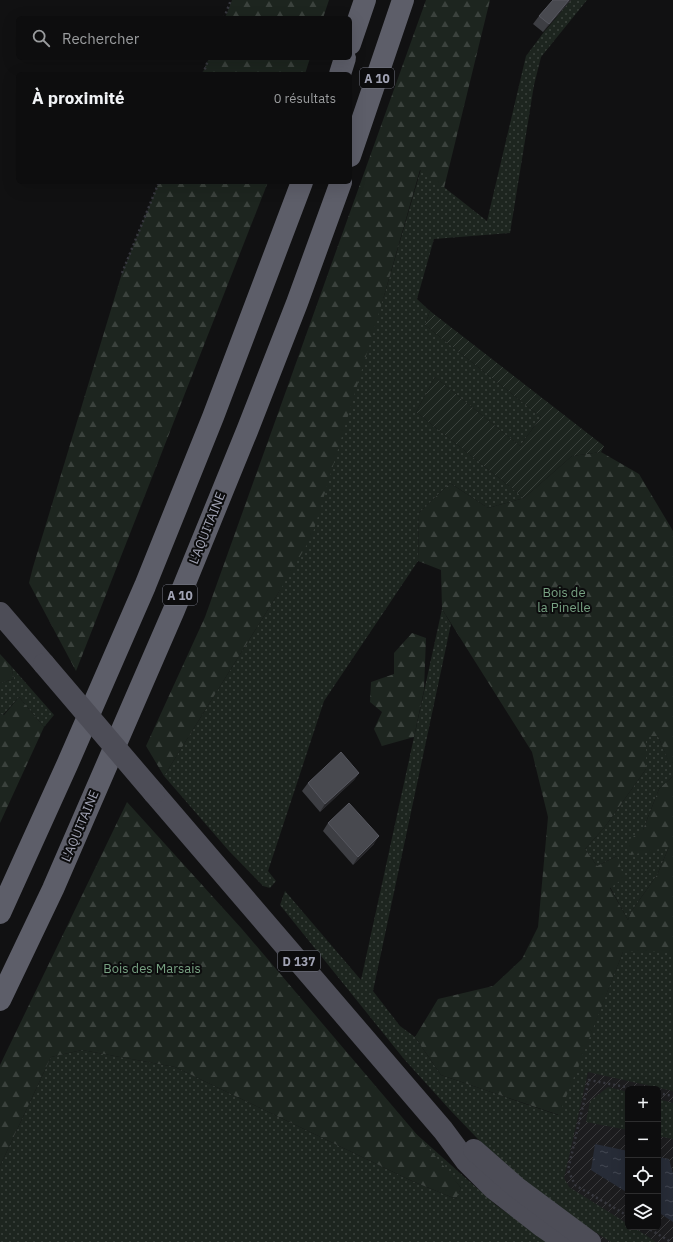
<!DOCTYPE html>
<html lang="fr">
<head>
<meta charset="utf-8">
<style>
  :root { --surface:#0d0d0e; --page:#161617; --text:#f1f3f6; --muted:#9a9c9e; --line:#2d2d2e }
  body { margin:0; font-family:"IBM Plex Sans",sans-serif; background:var(--page); color:var(--text) }
  .controls { position:absolute; right:12px; bottom:12px; display:grid; overflow:hidden; border-radius:6px; box-shadow:0 4px 16px #0002 }
  .controls button { width:36px; height:36px; display:grid; place-items:center; padding:0; border:0; border-bottom:1px solid var(--line); background:var(--surface); color:var(--text); font:20px sans-serif }
  .list { margin:0; padding:0; list-style:none }
  h2 { display:flex; justify-content:space-between; align-items:center; height:52px; margin:0; padding:0 16px; font-size:17px }
  h2 small { font-size:13px; font-weight:400; color:var(--muted) }
  .icon { flex:none; width:22px; height:22px; fill:none; stroke:currentColor; stroke-width:2; stroke-linecap:round; stroke-linejoin:round }
  .map { position:relative; flex:none; width:673px; height:1242px; overflow:hidden }
  .search { position:absolute; background:var(--surface); box-shadow:0 4px 16px #0002; left:16px; top:16px; width:336px; height:44px; display:flex; align-items:center; gap:10px; box-sizing:border-box; padding:0 14px; border-radius:6px; color:var(--muted); font-size:15px }
  .panel { position:absolute; background:var(--surface); box-shadow:0 4px 16px #0002; left:16px; top:72px; width:336px; height:112px; border-radius:6px }
  .map>svg:first-child { display:block }
  .industrial { fill:url(#industrial-furrows); fill-rule:evenodd }
  .grass { fill:url(#grass-dots) }
  .forest { fill:url(#forest-firs) }
  .garden { fill:url(#garden-furrows) }
  .water { fill:url(#water-ripples) }
  .lines { fill:none; stroke-linecap:round; stroke-linejoin:round }
  .path { stroke:#37383f; stroke-width:2.5; stroke-dasharray:2 3; stroke-linecap:butt }
  .primary { stroke:#4d4d57; stroke-width:22 }
  .highway { stroke:#5d5e69; stroke-width:22 }
  .primary-bridge { stroke:#4d4d57; stroke-width:22 }
  .wall { fill:#3d3e43 }
  .shaded-wall { fill:#27272a }
  .building { fill:#48494f; stroke:#56575f }
  .labels { text-anchor:middle; dominant-baseline:central; stroke-width:4; stroke-linejoin:round; paint-order:stroke }
  .shield { fill:#0c0c0d; stroke:#747682; stroke-width:1 }
  .shield-label { font-size:12px; font-weight:bold; fill:#a1a3b4 }
  .street-label { font-size:13px; fill:#a1a3b4; stroke:#0c0c0d }
  .park-label { font-size:13px; fill:#77a182; stroke:#0c0c0d }
</style>
</head>
<body>
<div class="map">
<svg width="673" height="1242" viewBox="0 0 673 1242">
  <defs>
    <pattern id="industrial-furrows" width="10" height="10" patternUnits="userSpaceOnUse"><rect width="10" height="10" fill="#1d1d1f"/><path d="M-1 1l2-2M0 10L10 0M9 11l2-2" fill="none" stroke="#3b3b3d"/></pattern>
    <pattern id="grass-dots" width="8" height="8" patternUnits="userSpaceOnUse"><rect width="8" height="8" fill="#1d251f"/><path d="M2 2h.1M6 6h.1" fill="none" stroke="#3b423d" stroke-width="1.8" stroke-linecap="round"/></pattern>
    <pattern id="forest-firs" width="22" height="20" patternUnits="userSpaceOnUse"><rect width="22" height="20" fill="#1d251f"/><path d="M5 1l3.5 6h-7zM16 11l3.5 6h-7z" fill="#3b423d"/></pattern>
    <pattern id="garden-furrows" width="10" height="10" patternUnits="userSpaceOnUse"><rect width="10" height="10" fill="#1d251f"/><path d="M-1 1l2-2M0 10L10 0M9 11l2-2" fill="none" stroke="#3b423d"/></pattern>
    <pattern id="water-ripples" width="26" height="14" patternUnits="userSpaceOnUse"><rect width="26" height="14" fill="#272c37"/><path d="M2 4q2-2 4 0t4 0M15 11q2-2 4 0t4 0" fill="none" stroke="#434752"/></pattern>
  </defs>
  <rect width="100%" height="100%" fill="#111112"/>
  <path class="industrial" d="M 623,952 L 673,952 L 673,1242 L 540,1242 L 543,1227 ZM 628,1089 L 658,1089 L 658,1227 L 628,1227 Z"/>
  <g class="grass">
    <polygon points="571,0 587,0 541,57 534,85 510,233 434,239 417,299 430,311 425,325 541,417 520,446 435,377 416,412 524,498 488,508 450,483 419,513 418,561 324,701 268,871 276,881 270,888 263,886 229,851 164,776 279,592 384,296 421,169 487,221 526,56 544,32"/>
    <polygon points="442,609 451,624 373,991 400,1026 415,1037 441,1075 558,1115 623,952 673,952 673,1091 588,1072 564,1178 569,1187 628,1224 628,1227 633,1227 656,1242 611,1242 576,1220 500,1162 451,1111 404,1059 280,905 285,891 361,980"/>
    <polygon points="11,666 54,715 44,727 19,697 3,715 0,714 0,683 14,679"/>
    <polygon points="646,736 658,736 670,764 673,762 673,776 659,789 643,830 669,847 657,875 631,912 628,920 610,887 617,856 597,866 585,849 604,828 646,769"/>
    <polygon points="82,1050 175,1067 412,1181 456,1199 461,1188 414,1132 496,1205 548,1242 0,1242 0,1166 51,1057"/>
    <polygon points="608,1087 628,1092 628,1130 586,1122 590,1101"/>
    <polygon points="658,1099 673,1103 673,1139 658,1136"/>
  </g>
  <g class="forest">
    <polygon points="232,0 329,0 323,18 225,18"/>
    <polygon points="426,0 490,0 444,188 420,170 384,296 312,536 279,592 164,776 146,746 205,617"/>
    <polygon points="209,58 310,58 305,74 202,74"/>
    <polygon points="159,182 268,182 76,671 29,583 33,567 122,273"/>
    <polygon points="601,452 639,474 673,531 673,762 670,765 658,736 646,736 646,769 604,828 585,849 597,866 617,856 624,878 610,888 628,920 631,912 657,875 669,847 631,855 627,841 643,830 659,789 673,776 673,952 623,952 559,1115 441,1075 415,1037 438,999 493,986 522,959 538,927 548,817 532,752 442,609 441,570 418,561 419,513 450,483 488,508 524,498 572,456"/>
    <polygon points="412,633 426,638 424,690 414,737 382,746 374,729 382,712 370,702 371,682 394,674 394,653"/>
    <polygon points="0,654 11,666 14,679 0,683"/>
    <polygon points="19,697 44,727 0,823 0,714 4,715"/>
    <polygon points="127,802 242,929 447,1170 461,1188 456,1199 412,1181 175,1067 82,1050 51,1057 0,1166 0,1065"/>
  </g>
  <polygon class="garden" points="430,311 604,446 601,452 572,456 524,498 416,412 435,377 520,446 541,417 425,325"/>
  <g class="water">
    <polygon points="595,1144 628,1151 628,1193 591,1170"/>
    <polygon points="658,1157 669,1159 673,1174 673,1222 658,1212"/>
  </g>
  <g class="lines">
    <g class="path">
      <polyline points="224,18 231,0"/>
      <polyline points="203,74 209,58"/>
      <polyline points="122,273 159,182"/>
      <polyline points="658,1093 673,1096"/>
      <polyline points="628,1216 575,1185 568,1170 589,1080 636,1089"/>
      <polyline points="646,1227 671,1242"/>
    </g>
    <g class="primary">
      <polyline points="0,613 44,664"/>
      <polyline points="154,793 443,1130 466,1161 493,1188 543,1227 565,1242"/>
      <polyline points="474,1150 516,1187 590,1242"/>
    </g>
    <g class="highway">
      <polyline points="350,44 365,0"/>
      <polyline points="340,74 345,58"/>
      <polyline points="350,156 403,0"/>
      <polyline points="0,913 67,765 145,586 213,417 302,182"/>
      <polyline points="0,1000 53,889 174,610 247,431 297,303 341,182"/>
    </g>
    <polyline class="primary-bridge" points="44,664 154,793"/>
  </g>
  <g class="wall">
    <polygon points="553,0 571,0 543,32 533,24 539,16"/>
    <polygon points="359,773 354,780 320,812 302,791 308,783"/>
    <polygon points="328,823 374,844 353,865 323,831"/>
  </g>
  <g class="shaded-wall">
    <polygon points="569,0 571,0 543,32 549,24"/>
    <polygon points="359,773 354,780 320,812 325,804"/>
    <polygon points="379,836 374,844 353,865 358,857"/>
  </g>
  <g class="building">
    <polygon points="553,0 569,0 549,24 539,16"/>
    <polygon points="341,752 359,773 325,804 308,783"/>
    <polygon points="349,803 379,836 358,857 328,823"/>
  </g>
  <g class="labels">
    <g class="shield">
      <rect x="360" y="68" width="34" height="20" rx="3"/>
      <rect x="163" y="585" width="34" height="20" rx="3"/>
      <rect x="278" y="951" width="42" height="20" rx="3"/>
    </g>
    <g class="shield-label">
      <text x="377" y="78">A 10</text>
      <text x="180" y="595">A 10</text>
      <text x="299" y="961">D 137</text>
    </g>
    <g class="street-label">
      <text transform="translate(207 528) rotate(-68)">L'AQUITAINE</text>
      <text transform="translate(80 826) rotate(-67)">L'AQUITAINE</text>
    </g>
    <g class="park-label">
      <text x="564" y="592">Bois de<tspan x="564" dy="15">la Pinelle</tspan></text>
      <text x="152" y="968">Bois des Marsais</text>
    </g>
  </g>
</svg>
<div class="controls">
<button>+</button>
<button>−</button>
<button><svg class="icon" aria-label="locate" viewBox="0 0 24 24"><circle cx="12" cy="12" r="6"/><path d="M12 2v4M12 18v4M2 12h4M18 12h4"/></svg></button>
<button><svg class="icon" aria-label="layers" viewBox="0 0 24 24"><path d="M12 4l9 5-9 5-9-5zM3 14l9 5 9-5"/></svg></button>
</div>
<div class="search"><svg class="icon" aria-label="search" viewBox="0 0 24 24"><circle cx="10" cy="10" r="6"/><path d="M15 15l6 6"/></svg>Rechercher</div>
<section class="panel">
<h2>À proximité<small>0 résultats</small></h2>
<ul class="list">
</ul>
</section>
</div>
</body>
</html>
